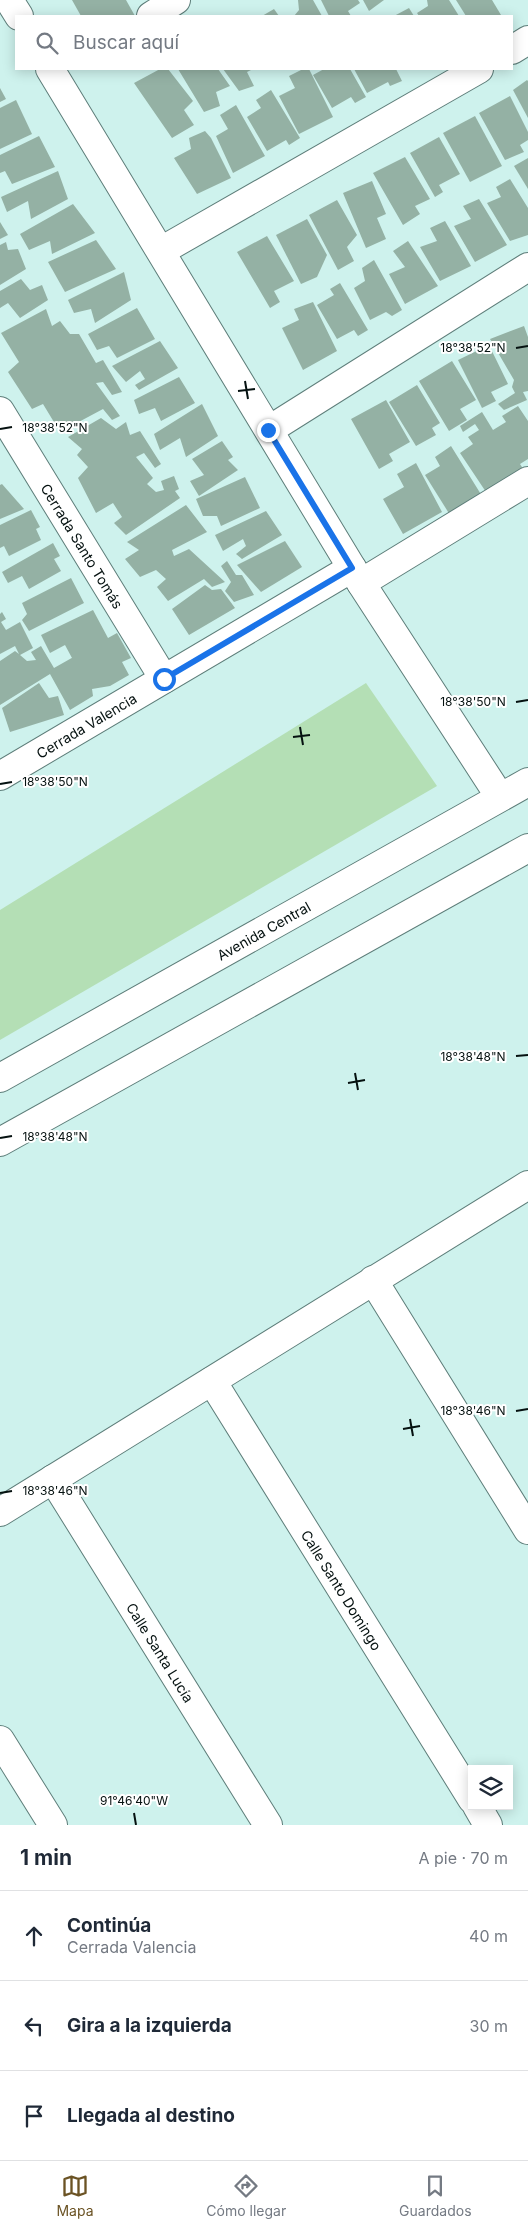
<!DOCTYPE html>
<html lang="es">
<head>
<meta charset="utf-8">
<style>
  :root { --surface:#fff; --page:#f2f2f3; --text:#1f2937; --muted:#747a83; --line:#e0e1e3; --accent:#6b5324 }
  body { margin:0; font-family:Inter,sans-serif; background:var(--page); color:var(--text) }
  .controls { position:absolute; right:15px; bottom:15px; display:grid; overflow:hidden; border-radius:0px; box-shadow:0 2px 12px #0003 }
  .controls button { width:45px; height:45px; display:grid; place-items:center; padding:0; border:0; border-bottom:1px solid var(--line); background:var(--surface); color:var(--text); font:25px sans-serif }
  .stop { position:absolute; width:15px; height:15px; margin:-11px; border:4px solid #1a73e8; border-radius:50%; background:#fff }
  .stop.end { background:#1a73e8; border-color:#fff; box-shadow:0 1px 5px #0008 }
  .list { margin:0; padding:0; list-style:none }
  h2 { display:flex; justify-content:space-between; align-items:center; height:65px; margin:0; padding:0 20px; font-size:21px }
  h2 small { font-size:16px; font-weight:400; color:var(--muted) }
  .list li { display:grid; grid-template-columns:32px 1fr auto; gap:15px; align-items:center; box-sizing:border-box; height:90px; padding:0 20px; border-top:1px solid var(--line) }
  .list b { display:block; font-size:19px; white-space:nowrap }
  .list p { margin:0; font-size:16px; white-space:nowrap; color:var(--muted) }
  .list em { font-size:16px; font-style:normal; color:var(--muted) }
  .icon { flex:none; width:28px; height:28px; fill:none; stroke:currentColor; stroke-width:2; stroke-linecap:round; stroke-linejoin:round }
  .map { position:relative; flex:none; width:528px; height:1825px; overflow:hidden }
  .search { position:absolute; background:var(--surface); box-shadow:0 2px 12px #0003; left:15px; right:15px; top:15px; height:55px; display:flex; align-items:center; gap:12px; box-sizing:border-box; padding:0 18px; border-radius:0px; color:var(--muted); font-size:19px }
  .sheet { height:335px; background:var(--surface) }
  nav { display:flex; justify-content:space-around; align-items:center; box-sizing:border-box; height:70px; border-top:1px solid var(--line); background:var(--surface); font-size:14px; color:var(--muted) }
  nav a { display:grid; justify-items:center; gap:2px }
  nav .on { color:var(--accent) }
  .map>svg:first-child { display:block }
  .green { fill:#b4dfb5 }
  .building { fill:#94b1a4 }
  .lines { fill:none; stroke-linecap:round; stroke-linejoin:round }
  .street-casing { stroke:#5e7e7a; stroke-width:30 }
  .secondary-casing { stroke:#5e7e7a; stroke-width:30 }
  .street { stroke:#fff; stroke-width:28 }
  .secondary { stroke:#fff; stroke-width:28 }
  .route { stroke:#1a73e8; stroke-width:6 }
  .ticks { fill:none; stroke:#051110; stroke-width:2 }
  .labels { text-anchor:middle; dominant-baseline:central; stroke-width:4; stroke-linejoin:round; paint-order:stroke }
  .street-label { font-size:14px; fill:#051110; stroke:#fff }
  .ticks-label { font-size:12px; text-anchor:middle; fill:#051110; stroke:#fff; stroke-width:4; stroke-linejoin:round; paint-order:stroke }
</style>
</head>
<body>
<div class="map">
<svg width="528" height="1825" viewBox="0 0 528 1825">
  <rect width="100%" height="100%" fill="#cef2ed"/>
  <polygon class="green" points="366,683 437,786 0,1040 0,910"/>
  <g class="building">
    <polygon points="72,0 126,0 135,16 81,16"/>
    <polygon points="298,0 313,0 322,16 294,16 299,10"/>
    <polygon points="321,0 358,0 360,3 348,11 351,16 329,16"/>
    <polygon points="363,0 384,0 369,11"/>
    <polygon points="427,0 449,0 459,16 419,16 417,13 428,6"/>
    <polygon points="456,0 492,0 501,15 466,16"/>
    <polygon points="409,8 414,16 394,16"/>
    <polygon points="274,9 279,16 262,16"/>
    <polygon points="160,69 168,69 193,101 184,110 194,125 172,138 134,83"/>
    <polygon points="178,69 218,69 230,86 216,92 220,106 204,112"/>
    <polygon points="223,69 253,69 247,72 254,86 239,91"/>
    <polygon points="303,69 309,69 333,117 299,134 279,96 295,88 289,76"/>
    <polygon points="324,69 350,69 366,97 355,103 351,97 332,108 313,75"/>
    <polygon points="354,69 396,69 402,81 390,86 388,82 367,93"/>
    <polygon points="527,80 528,81 528,118 513,90"/>
    <polygon points="0,88 6,99 0,102"/>
    <polygon points="271,90 300,138 289,145 286,140 267,151 247,117 261,108 256,100"/>
    <polygon points="510,96 528,132 528,140 520,145 524,152 505,160 479,113"/>
    <polygon points="16,100 32,134 0,149 0,108"/>
    <polygon points="236,105 265,156 233,173 216,136 228,129 220,115"/>
    <polygon points="475,116 502,166 470,182 443,133"/>
    <polygon points="205,131 211,138 231,178 197,194 174,158 191,149 189,138"/>
    <polygon points="39,136 55,167 12,184 5,171 0,173 0,155"/>
    <polygon points="439,137 460,174 439,185 443,192 435,197 410,153"/>
    <polygon points="405,157 430,199 415,206 420,214 403,225 373,173"/>
    <polygon points="528,158 528,189 514,166"/>
    <polygon points="58,171 68,199 31,219 28,201 7,212 1,197"/>
    <polygon points="510,179 528,208 528,235 510,241 487,203 501,197 496,187"/>
    <polygon points="372,181 386,214 377,218 386,239 366,248 343,193"/>
    <polygon points="479,199 507,245 475,262 454,226 471,219 463,206"/>
    <polygon points="337,200 357,235 347,247 354,261 338,270 309,215"/>
    <polygon points="73,204 95,233 52,254 50,241 29,250 20,234"/>
    <polygon points="307,219 327,255 317,277 301,284 276,235"/>
    <polygon points="445,221 471,266 440,281 420,247 437,241 430,228"/>
    <polygon points="0,222 8,235 0,239"/>
    <polygon points="267,236 294,281 274,291 280,302 270,308 237,252"/>
    <polygon points="96,240 116,269 65,292 48,262"/>
    <polygon points="408,241 438,286 405,304 389,274 405,267 393,251"/>
    <polygon points="6,242 8,250 18,249 26,269 0,285 0,245"/>
    <polygon points="374,260 402,310 392,316 386,312 370,320 354,288 365,281 362,268"/>
    <polygon points="124,272 131,300 95,323 91,309 74,313 68,300"/>
    <polygon points="21,279 30,290 42,285 48,300 20,318 8,303 0,308 0,291"/>
    <polygon points="340,283 368,330 358,336 354,330 337,339 317,305 334,295 330,289"/>
    <polygon points="313,302 337,351 303,370 282,328 299,320 294,309"/>
    <polygon points="137,308 155,339 117,358 109,346 97,350 88,334"/>
    <polygon points="46,309 52,326 60,321 70,334 79,334 96,363 103,360 122,392 112,395 103,382 96,383 120,416 112,420 103,409 60,432 43,404 32,409 8,372 19,362 1,333"/>
    <polygon points="524,326 528,337 528,391 523,392 527,400 504,410 498,404 515,393 512,387 514,380 490,339"/>
    <polygon points="160,341 178,368 139,390 135,385 145,379 140,371 126,382 112,366"/>
    <polygon points="489,345 508,384 491,392 496,401 482,408 458,360"/>
    <polygon points="452,361 476,400 460,409 467,420 449,431 419,381"/>
    <polygon points="179,377 195,403 161,421 155,408 139,414 134,400"/>
    <polygon points="417,385 440,423 432,428 436,435 416,446 389,402"/>
    <polygon points="386,400 410,442 389,454 393,461 379,469 351,419"/>
    <polygon points="202,404 218,436 186,457 180,438 160,450 154,434"/>
    <polygon points="518,406 528,421 528,459 520,464 527,475 490,498 460,453 473,444 468,437 479,430 475,424 463,432 460,426 482,412 493,430 506,422 502,416"/>
    <polygon points="101,418 116,429 126,422 130,435 140,431 161,464 155,468 144,453 136,457 153,478 147,484 156,492 164,490 161,481 174,476 179,489 175,491 180,498 126,535 114,523 122,517 113,503 96,513 78,478 88,467 77,455 82,449 68,437"/>
    <polygon points="222,441 233,457 228,460 238,470 199,496 190,481 204,475 192,459"/>
    <polygon points="451,446 482,496 450,515 425,475 440,466 435,457"/>
    <polygon points="416,463 442,512 403,534 383,499 404,487 397,474"/>
    <polygon points="245,477 260,508 221,526 217,516 203,516 196,499"/>
    <polygon points="2,484 24,509 0,519 0,485"/>
    <polygon points="186,505 207,532 172,550 174,556 189,549 225,582 212,587 204,579 168,601 157,587 166,579 156,570 140,577 125,559 139,550 127,542"/>
    <polygon points="31,510 40,527 36,529 41,540 9,556 4,546 0,548 0,525"/>
    <polygon points="266,511 282,535 242,559 236,554 246,546 243,539 223,551 215,535"/>
    <polygon points="285,541 302,567 261,592 237,565"/>
    <polygon points="53,543 60,556 54,559 61,571 29,589 22,576 8,583 2,572"/>
    <polygon points="227,561 236,575 242,575 254,595 234,602 225,591 231,582 221,566"/>
    <polygon points="71,578 84,603 29,631 22,620 27,614 22,603"/>
    <polygon points="205,585 212,590 221,589 235,608 189,635 172,609"/>
    <polygon points="93,610 108,638 117,633 131,658 122,662 129,675 110,686 92,689 93,696 70,710 50,674 0,705 0,661 15,651 19,654 15,646 0,654 0,614 2,612 6,619 1,622 6,630 20,622 33,648 20,655 27,661 36,660 31,652 41,646 54,668 77,655 72,658 65,645 50,653 41,635"/>
    <polygon points="39,683 49,698 58,696 64,715 10,732 2,708"/>
  </g>
  <g class="lines">
    <defs>
      <g id="street">
        <polyline points="9,0 19,16"/>
        <polyline points="151,16 176,0"/>
        <polyline points="512,50 528,40"/>
        <polyline points="50,69 361,583 500,797"/>
        <polyline points="161,251 479,69"/>
        <path id="s1" d="M 0,411 L 164,679"/>
        <polyline points="269,430 528,267"/>
        <polyline points="361,583 528,481"/>
        <path id="s2" d="M 0,776 L 352,568"/>
        <polyline points="373,1280 528,1530"/>
        <path id="s3" d="M 212,1381 L 472,1799"/>
        <path id="s4" d="M 53,1479 L 268,1825"/>
        <polyline points="0,1512 528,1185"/>
        <polyline points="0,1740 53,1825"/>
        <polyline points="477,1806 488,1825"/>
      </g>
      <g id="secondary">
        <path id="s5" d="M 0,1078 L 528,782"/>
        <polyline points="0,1142 528,848"/>
      </g>
    </defs>
    <use href="#street" class="street-casing"/>
    <use href="#secondary" class="secondary-casing"/>
    <use href="#street" class="street"/>
    <use href="#secondary" class="secondary"/>
  </g>
  <g class="lines">
    <polyline class="route" points="164,679 352,568 268,430"/>
  </g>
  <path class="ticks" d="M 516,348 L 528,346M 245,381 L 248,399M 238,391 L 255,389M 0,429 L 12,427M 516,702 L 528,700M 300,727 L 303,745M 293,737 L 310,735M 0,784 L 12,782M 516,1056 L 528,1055M 355,1073 L 358,1090M 348,1083 L 365,1080M 0,1138 L 12,1136M 516,1411 L 528,1409M 410,1419 L 413,1436M 403,1429 L 420,1426M 0,1493 L 12,1491M 134,1813 L 136,1825"/>
  <g class="labels">
    <g class="street-label">
      <text stroke="none"><textPath href="#s1" startOffset="158">Cerrada Santo Tomás</textPath></text>
      <text stroke="none"><textPath href="#s2" startOffset="100">Cerrada Valencia</textPath></text>
      <text stroke="none"><textPath href="#s5" startOffset="302">Avenida Central</textPath></text>
      <text stroke="none"><textPath href="#s3" startOffset="246">Calle Santo Domingo</textPath></text>
      <text stroke="none"><textPath href="#s4" startOffset="204">Calle Santa Lucía</textPath></text>
    </g>
  </g>
  <g class="ticks-label">
    <text x="473" y="352">18°38'52"N</text>
    <text x="55" y="432">18°38'52"N</text>
    <text x="473" y="706">18°38'50"N</text>
    <text x="55" y="786">18°38'50"N</text>
    <text x="473" y="1061">18°38'48"N</text>
    <text x="55" y="1141">18°38'48"N</text>
    <text x="473" y="1415">18°38'46"N</text>
    <text x="55" y="1495">18°38'46"N</text>
    <text x="134" y="1805">91°46'40"W</text>
  </g>
</svg>
<div class="controls">
<button><svg class="icon" aria-label="layers" viewBox="0 0 24 24"><path d="M12 4l9 5-9 5-9-5zM3 14l9 5 9-5"/></svg></button>
</div>
<div class="stop" style="left:164px;top:679px"></div>
<div class="stop end" style="left:268px;top:430px"></div>
<div class="search"><svg class="icon" aria-label="search" viewBox="0 0 24 24"><circle cx="10" cy="10" r="6"/><path d="M15 15l6 6"/></svg>Buscar aquí</div>
</div>
<section class="sheet">
<h2>1 min<small>A pie · 70 m</small></h2>
<ul class="list">
<li><svg class="icon" aria-label="ahead" viewBox="0 0 24 24"><path d="M12 20V5M6 11l6-6 6 6"/></svg><div><b>Continúa</b><p>Cerrada Valencia</p></div><em>40 m</em></li>
<li><svg class="icon" aria-label="left" viewBox="0 0 24 24"><path d="M17 20v-9H6M10 6l-5 5 5 5"/></svg><div><b>Gira a la izquierda</b></div><em>30 m</em></li>
<li><svg class="icon" aria-label="arrive" viewBox="0 0 24 24"><path d="M6 21V4h12l-3 4 3 4H6"/></svg><div><b>Llegada al destino</b></div></li>
</ul>
</section>
<nav>
<a class="on"><svg class="icon" aria-label="map" viewBox="0 0 24 24"><path d="M3 6l6-2 6 2 6-2v14l-6 2-6-2-6 2zM9 4v14M15 6v14"/></svg>Mapa</a>
<a><svg class="icon" aria-label="directions" viewBox="0 0 24 24"><path d="M12 3l9 9-9 9-9-9zM9 14v-3h6M13 9l2 2-2 2"/></svg>Cómo llegar</a>
<a><svg class="icon" aria-label="saved" viewBox="0 0 24 24"><path d="M7 4h10v16l-5-4-5 4z"/></svg>Guardados</a>
</nav>
</body>
</html>
